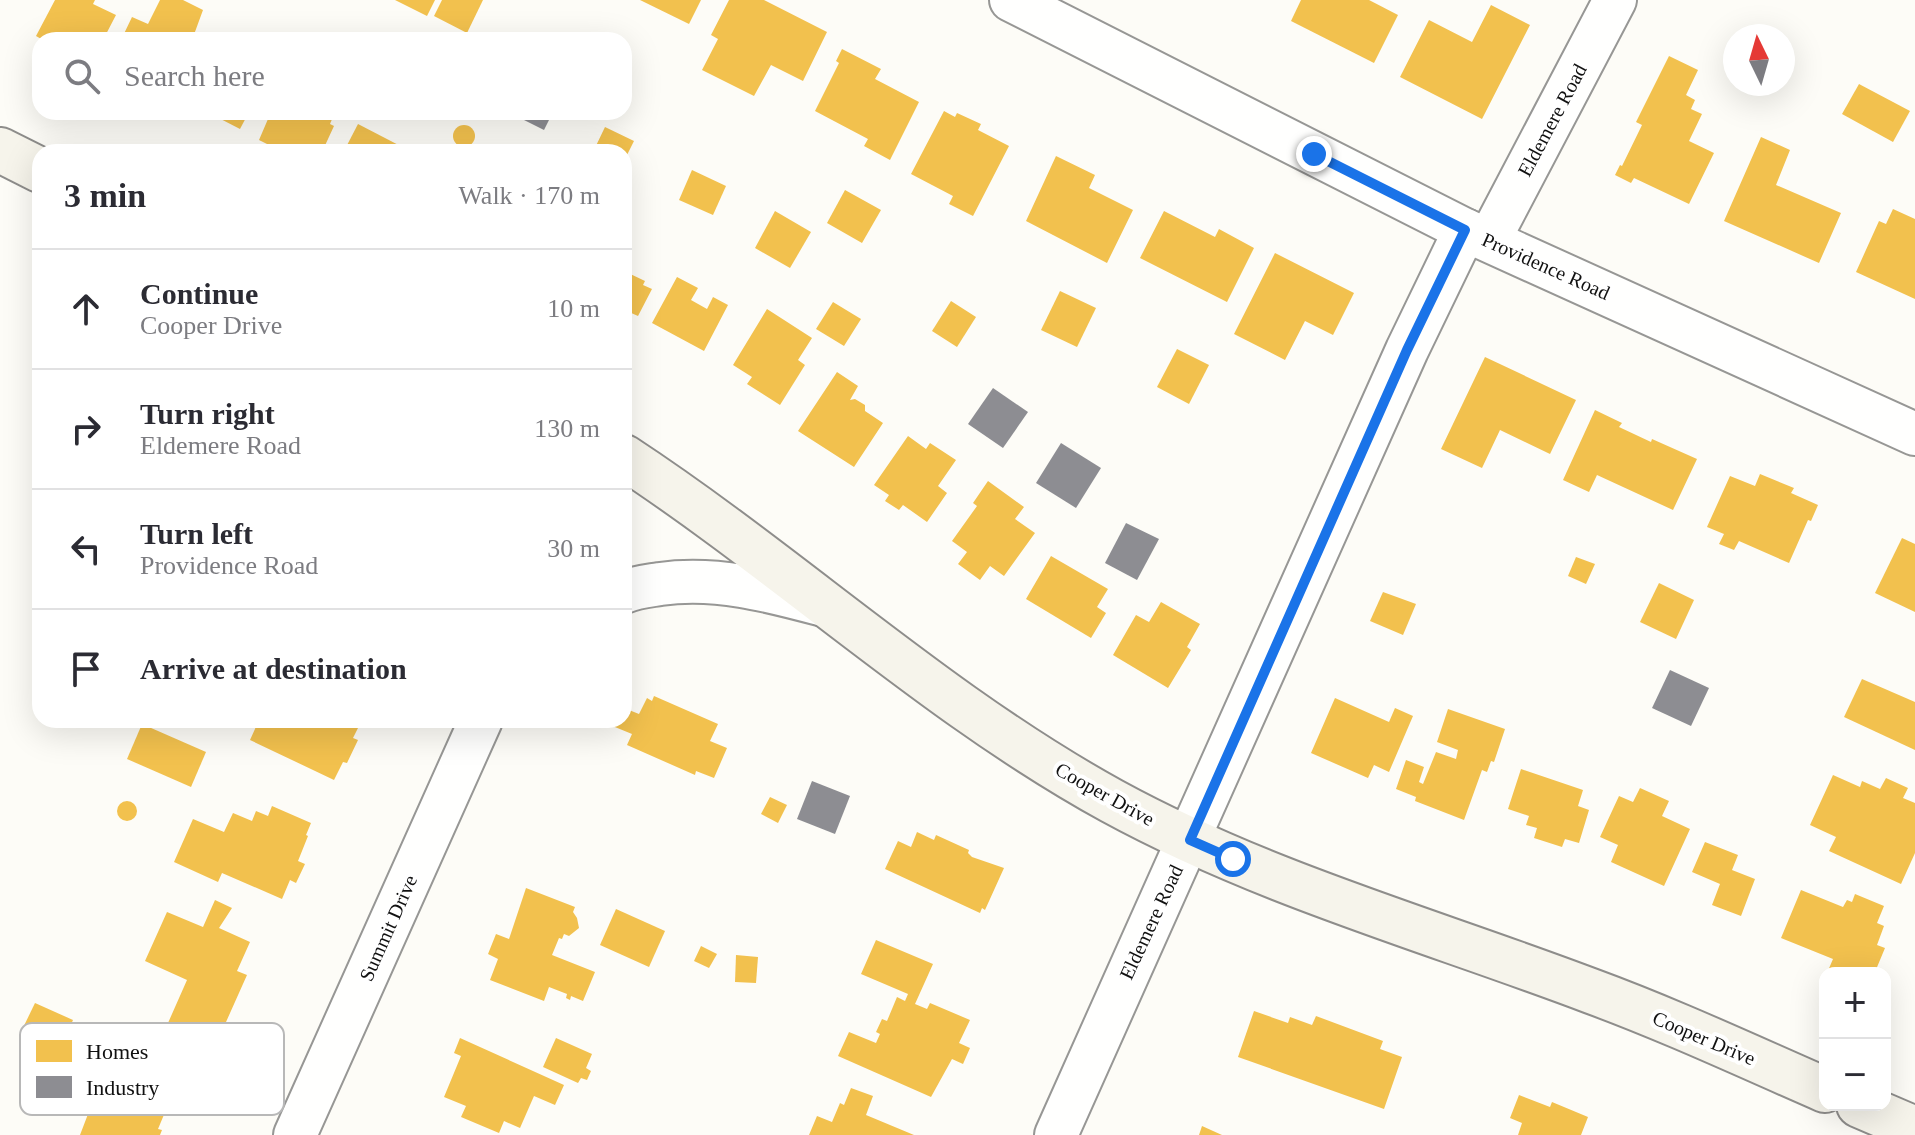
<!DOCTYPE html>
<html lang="en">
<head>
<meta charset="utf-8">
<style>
  :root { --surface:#fff; --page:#f7f7f7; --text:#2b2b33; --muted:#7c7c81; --line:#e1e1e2 }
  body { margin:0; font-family:Georgia,serif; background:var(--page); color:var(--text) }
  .controls { position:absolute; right:24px; bottom:24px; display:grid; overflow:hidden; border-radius:16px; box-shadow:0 8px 32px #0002 }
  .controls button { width:72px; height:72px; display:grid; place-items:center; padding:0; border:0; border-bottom:2px solid var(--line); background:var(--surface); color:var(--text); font:40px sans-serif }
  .compass { position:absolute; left:1723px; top:24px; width:72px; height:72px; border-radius:50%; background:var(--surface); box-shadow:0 8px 32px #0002; rotate:355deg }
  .stop { position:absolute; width:24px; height:24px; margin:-18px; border:6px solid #1a73e8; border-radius:50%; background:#fff }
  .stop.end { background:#1a73e8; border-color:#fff; box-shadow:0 2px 8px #0008 }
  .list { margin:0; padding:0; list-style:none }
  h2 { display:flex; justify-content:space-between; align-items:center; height:104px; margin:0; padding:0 32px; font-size:34px }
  h2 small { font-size:26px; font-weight:400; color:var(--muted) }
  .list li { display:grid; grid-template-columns:52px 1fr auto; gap:24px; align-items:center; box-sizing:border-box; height:120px; padding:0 32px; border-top:2px solid var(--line) }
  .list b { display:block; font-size:30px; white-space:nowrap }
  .list p { margin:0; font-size:26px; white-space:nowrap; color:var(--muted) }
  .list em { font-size:26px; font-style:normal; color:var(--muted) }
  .icon { flex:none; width:44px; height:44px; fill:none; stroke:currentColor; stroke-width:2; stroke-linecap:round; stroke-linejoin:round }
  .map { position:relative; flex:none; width:1915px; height:1135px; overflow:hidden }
  .search { position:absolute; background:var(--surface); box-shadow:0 8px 32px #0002; left:32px; top:32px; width:600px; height:88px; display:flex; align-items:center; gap:20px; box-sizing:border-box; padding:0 28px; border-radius:24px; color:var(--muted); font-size:30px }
  .panel { position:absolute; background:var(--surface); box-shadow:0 8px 32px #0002; left:32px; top:144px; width:600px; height:584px; border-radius:24px }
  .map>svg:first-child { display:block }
  .homes { fill:#f2c14e }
  .industry { fill:#8d8d92 }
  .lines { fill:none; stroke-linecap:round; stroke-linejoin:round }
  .street-casing { stroke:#979795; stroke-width:46 }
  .secondary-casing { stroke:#8e8d8b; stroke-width:48 }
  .street { stroke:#fffffe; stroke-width:42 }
  .secondary { stroke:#f6f4eb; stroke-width:44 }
  .route { stroke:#1a73e8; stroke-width:10 }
  .labels { text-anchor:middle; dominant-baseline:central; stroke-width:8; stroke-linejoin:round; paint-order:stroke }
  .street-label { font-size:20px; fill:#111; stroke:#fff }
  .key { fill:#fff; stroke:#b8b8b8; stroke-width:2 }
  .key-label { font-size:22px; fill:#111 }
</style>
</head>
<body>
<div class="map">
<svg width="1915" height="1135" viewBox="0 0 1915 1135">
  <rect width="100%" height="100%" fill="#fdfcf7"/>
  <g class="homes">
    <polygon points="55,0 95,0 93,4 116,15 103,40 43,40 36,36"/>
    <polygon points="160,0 183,0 203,10 192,40 121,40 132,17 148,24"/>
    <polygon points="395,0 435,0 427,16"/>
    <polygon points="442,0 483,0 467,33 434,16"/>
    <polygon points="640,0 701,0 689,24"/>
    <polygon points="729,0 764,0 827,32 803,81 771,65 754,96 702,70 718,39 711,35"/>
    <polygon points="1301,0 1369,0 1398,15 1374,63 1291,21"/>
    <polygon points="1491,5 1530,25 1482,119 1400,77 1429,20 1472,42"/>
    <polygon points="842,49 881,69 875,79 919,102 890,160 864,146 868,139 815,111 839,63 836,61"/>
    <polygon points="1669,56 1698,70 1686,95 1695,100 1691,109 1702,114 1689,141 1714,153 1689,204 1634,178 1631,183 1615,175 1620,165 1622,166 1642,125 1636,122"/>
    <polygon points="1859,84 1910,111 1893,142 1842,114"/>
    <polygon points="944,111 955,117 957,113 981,124 978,130 1009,146 973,216 949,204 953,196 911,174"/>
    <polygon points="207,112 249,112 240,129"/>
    <polygon points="271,112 335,112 330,124 334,126 322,152 271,152 273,147 259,140"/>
    <polygon points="358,124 412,152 344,151"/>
    <circle cx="464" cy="136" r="11"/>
    <polygon points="605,127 634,141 624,161 624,152 593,152"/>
    <polygon points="1761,137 1790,150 1776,185 1841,213 1819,263 1724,221"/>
    <polygon points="1056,156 1095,175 1089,188 1133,210 1107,263 1026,221"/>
    <polygon points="692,170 726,186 713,215 679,200"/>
    <polygon points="845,190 881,210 862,243 827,223"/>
    <polygon points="1893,209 1915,219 1915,299 1856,272 1879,221 1886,224"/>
    <polygon points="775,211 811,232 790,268 755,248"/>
    <polygon points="1164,211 1215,237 1219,229 1254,248 1227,302 1140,258"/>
    <polygon points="1275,253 1354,293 1333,335 1305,321 1285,360 1234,334"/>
    <polygon points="624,271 645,281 643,285 652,289 638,316 629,312 631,307 624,303"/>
    <polygon points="677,277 698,288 691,300 707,309 713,297 728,305 704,351 652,323"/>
    <polygon points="1060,291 1096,308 1077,347 1041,330"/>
    <polygon points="951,301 976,317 957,347 932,331"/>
    <polygon points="833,302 861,319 844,346 816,329"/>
    <polygon points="767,309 812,338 798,360 805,365 780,405 747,384 752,377 733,365"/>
    <polygon points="1177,349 1209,365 1189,404 1157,387"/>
    <polygon points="1485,357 1576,400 1550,454 1500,430 1482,468 1441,449"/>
    <polygon points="837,372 858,386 850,400 855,399 865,405 865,411 883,423 854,467 798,431"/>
    <polygon points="1595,410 1622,423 1619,427 1651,442 1652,439 1697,459 1673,510 1597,475 1589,492 1563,480"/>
    <polygon points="908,436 926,449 930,443 956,460 938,486 947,493 927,522 903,505 899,510 885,501 889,495 874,485"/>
    <polygon points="1760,474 1794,488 1791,493 1818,505 1811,521 1808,520 1789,563 1739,541 1734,550 1719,544 1724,534 1707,527 1730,476 1755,486"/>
    <polygon points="988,481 1024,507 1015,519 1035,533 1004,576 990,566 980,580 958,564 967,552 952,541 977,506 973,503"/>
    <polygon points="1902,538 1915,544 1915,612 1875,593"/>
    <polygon points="1051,556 1108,589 1097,607 1106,613 1091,638 1026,599"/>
    <polygon points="1576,557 1595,564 1586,584 1568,576"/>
    <polygon points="1659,583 1694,600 1676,639 1640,622"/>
    <polygon points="1383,592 1416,604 1403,635 1370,621"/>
    <polygon points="1161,602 1200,624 1187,647 1191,650 1168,688 1113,655 1136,615 1149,622"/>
    <polygon points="1862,679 1915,702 1915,750 1844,717"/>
    <polygon points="654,696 718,724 710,741 727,748 714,778 696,771 695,775 627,745 632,734 610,725 612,720 624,720 624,708 639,714 647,698 652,701"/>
    <polygon points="1335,698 1389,722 1395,708 1413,716 1389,772 1374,765 1368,778 1311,753"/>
    <polygon points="1448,709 1505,729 1494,762 1491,761 1487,772 1482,770 1464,820 1415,801 1416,797 1396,789 1406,760 1424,767 1419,782 1423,784 1436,752 1456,759 1458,750 1437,742"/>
    <polygon points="259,720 286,720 298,726 301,720 362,720 353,738 358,740 347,763 343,762 334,780 250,740"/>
    <polygon points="142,724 206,752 191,787 127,759"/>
    <polygon points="1521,769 1583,790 1578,806 1589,810 1579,843 1565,839 1562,847 1534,838 1537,828 1526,825 1529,816 1508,809"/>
    <polygon points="1833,775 1860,787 1862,781 1880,789 1886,778 1908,788 1903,798 1915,803 1915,853 1901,884 1829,851 1836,837 1810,825"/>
    <polygon points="1640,788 1669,801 1662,816 1690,829 1664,886 1611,862 1618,845 1600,837 1619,796 1633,802"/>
    <polygon points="770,797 787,805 778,823 761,814"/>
    <circle cx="127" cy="811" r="10"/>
    <polygon points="272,806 311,823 306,835 308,836 298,861 305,864 296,883 290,880 282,899 222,873 218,882 174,862 193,819 224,832 233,813 252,821 256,811 268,816"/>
    <polygon points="917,832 934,840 936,835 969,850 968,853 972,857 1004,868 985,910 982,908 980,913 885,869 898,841 911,847"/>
    <polygon points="1705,842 1738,855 1732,870 1755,879 1741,916 1712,905 1720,884 1692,872"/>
    <polygon points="526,888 575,907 573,912 577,918 579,928 569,936 564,934 562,939 559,938 552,955 595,972 583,1001 571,996 570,1000 566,998 567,994 549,987 544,1001 490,980 498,959 488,954 496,934 509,939"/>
    <polygon points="1801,890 1843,907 1847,900 1852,902 1855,894 1884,906 1877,923 1884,926 1877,945 1885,948 1875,972 1866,968 1864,973 1827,973 1833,959 1781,938"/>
    <polygon points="215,900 232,908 219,928 250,942 237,971 247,975 222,1031 212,1026 206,1040 168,1023 187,980 145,961 167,912 203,927"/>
    <polygon points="616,909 665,931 649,967 600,945"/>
    <polygon points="876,940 933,964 915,1004 927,1009 930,1003 970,1020 959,1043 970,1048 963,1064 952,1059 931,1097 838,1056 849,1032 876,1043 880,1034 876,1032 882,1019 887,1021 897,997 905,1001 908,994 861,974"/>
    <polygon points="701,946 717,954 709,968 694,961"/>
    <polygon points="736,955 758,957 756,983 735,982"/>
    <polygon points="35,1003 73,1020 59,1051 20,1034"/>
    <polygon points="1254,1011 1288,1023 1290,1017 1312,1025 1316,1016 1383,1041 1380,1049 1402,1057 1384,1109 1238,1057"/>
    <polygon points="460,1038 564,1085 555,1105 534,1096 520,1128 504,1121 499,1133 461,1117 466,1106 444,1097 461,1056 454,1053"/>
    <polygon points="556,1038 592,1054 586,1068 591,1071 587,1080 581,1078 578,1083 543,1067"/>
    <polygon points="118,1079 134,1086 136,1081 142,1084 140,1088 143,1089 146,1081 173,1093 158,1129 162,1130 160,1135 80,1135 93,1101 107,1107"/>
    <polygon points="851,1088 873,1096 866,1115 914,1135 809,1135 817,1116 832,1122 840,1103 844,1105"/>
    <polygon points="1519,1095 1550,1107 1552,1102 1588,1117 1581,1135 1518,1135 1522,1123 1510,1118"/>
    <polygon points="1202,1126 1222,1135 1199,1135"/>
  </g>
  <g class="industry">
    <polygon points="508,112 553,112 544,130"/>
    <polygon points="993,388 1028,412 1003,448 968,424"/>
    <polygon points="1061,443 1101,468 1076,508 1036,483"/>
    <polygon points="1126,523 1159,539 1137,580 1105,563"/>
    <polygon points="1670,670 1709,688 1691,726 1652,708"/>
    <polygon points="812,781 850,796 835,834 797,819"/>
  </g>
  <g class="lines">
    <defs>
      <g id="street">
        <polyline points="1011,0 1465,230 1915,434"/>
        <polyline points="1489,240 1615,0"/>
        <path d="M 624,592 C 636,587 648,586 660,584 C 718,576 771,591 827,606"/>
        <polyline points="295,1135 481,720"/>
        <polyline points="1056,1135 1407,350 1465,230"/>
      </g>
      <g id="secondary">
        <polyline points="0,150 40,170"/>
        <path d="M 624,457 C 790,566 937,705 1112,801 C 1264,884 1430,930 1591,991 C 1670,1020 1747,1056 1825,1090"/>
        <polyline points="1859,1105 1915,1129"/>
      </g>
    </defs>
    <use href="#street" class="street-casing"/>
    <use href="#secondary" class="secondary-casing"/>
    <use href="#street" class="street"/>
    <use href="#secondary" class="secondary"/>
  </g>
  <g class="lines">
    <polyline class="route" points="1233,859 1190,840 1407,350 1465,230 1314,154"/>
  </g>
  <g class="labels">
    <g class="street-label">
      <text transform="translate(1552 120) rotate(-62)">Eldemere Road</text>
      <text transform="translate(1546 266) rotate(24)">Providence Road</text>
      <text transform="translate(1105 794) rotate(29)">Cooper Drive</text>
      <text transform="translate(1151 922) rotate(-65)">Eldemere Road</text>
      <text transform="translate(388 928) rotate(-66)">Summit Drive</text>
      <text transform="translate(1704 1038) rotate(23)">Cooper Drive</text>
    </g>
  </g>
  <rect x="20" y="1023" width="264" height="92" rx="12" class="key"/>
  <rect x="36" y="1040" width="36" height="22" fill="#f2c14e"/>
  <rect x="36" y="1076" width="36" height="22" fill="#8d8d92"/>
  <g class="key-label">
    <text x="86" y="1059">Homes</text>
    <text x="86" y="1095">Industry</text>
  </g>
</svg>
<div class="controls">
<button>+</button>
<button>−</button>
</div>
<svg class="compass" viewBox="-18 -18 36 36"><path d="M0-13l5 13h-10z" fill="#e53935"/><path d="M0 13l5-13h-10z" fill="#7c7c81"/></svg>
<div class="stop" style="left:1233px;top:859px"></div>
<div class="stop end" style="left:1314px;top:154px"></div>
<div class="search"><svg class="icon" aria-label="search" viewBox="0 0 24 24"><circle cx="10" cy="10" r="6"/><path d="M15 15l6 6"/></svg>Search here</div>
<section class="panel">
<h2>3 min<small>Walk · 170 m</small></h2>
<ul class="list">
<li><svg class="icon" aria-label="ahead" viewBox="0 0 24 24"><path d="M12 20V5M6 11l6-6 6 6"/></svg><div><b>Continue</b><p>Cooper Drive</p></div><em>10 m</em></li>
<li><svg class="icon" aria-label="right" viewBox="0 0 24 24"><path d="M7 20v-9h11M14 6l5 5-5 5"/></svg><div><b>Turn right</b><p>Eldemere Road</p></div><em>130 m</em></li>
<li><svg class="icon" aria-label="left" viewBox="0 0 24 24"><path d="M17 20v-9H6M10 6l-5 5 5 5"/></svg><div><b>Turn left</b><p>Providence Road</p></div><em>30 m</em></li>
<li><svg class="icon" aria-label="arrive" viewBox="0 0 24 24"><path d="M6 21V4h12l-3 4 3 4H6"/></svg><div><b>Arrive at destination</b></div></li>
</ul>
</section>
</div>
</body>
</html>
